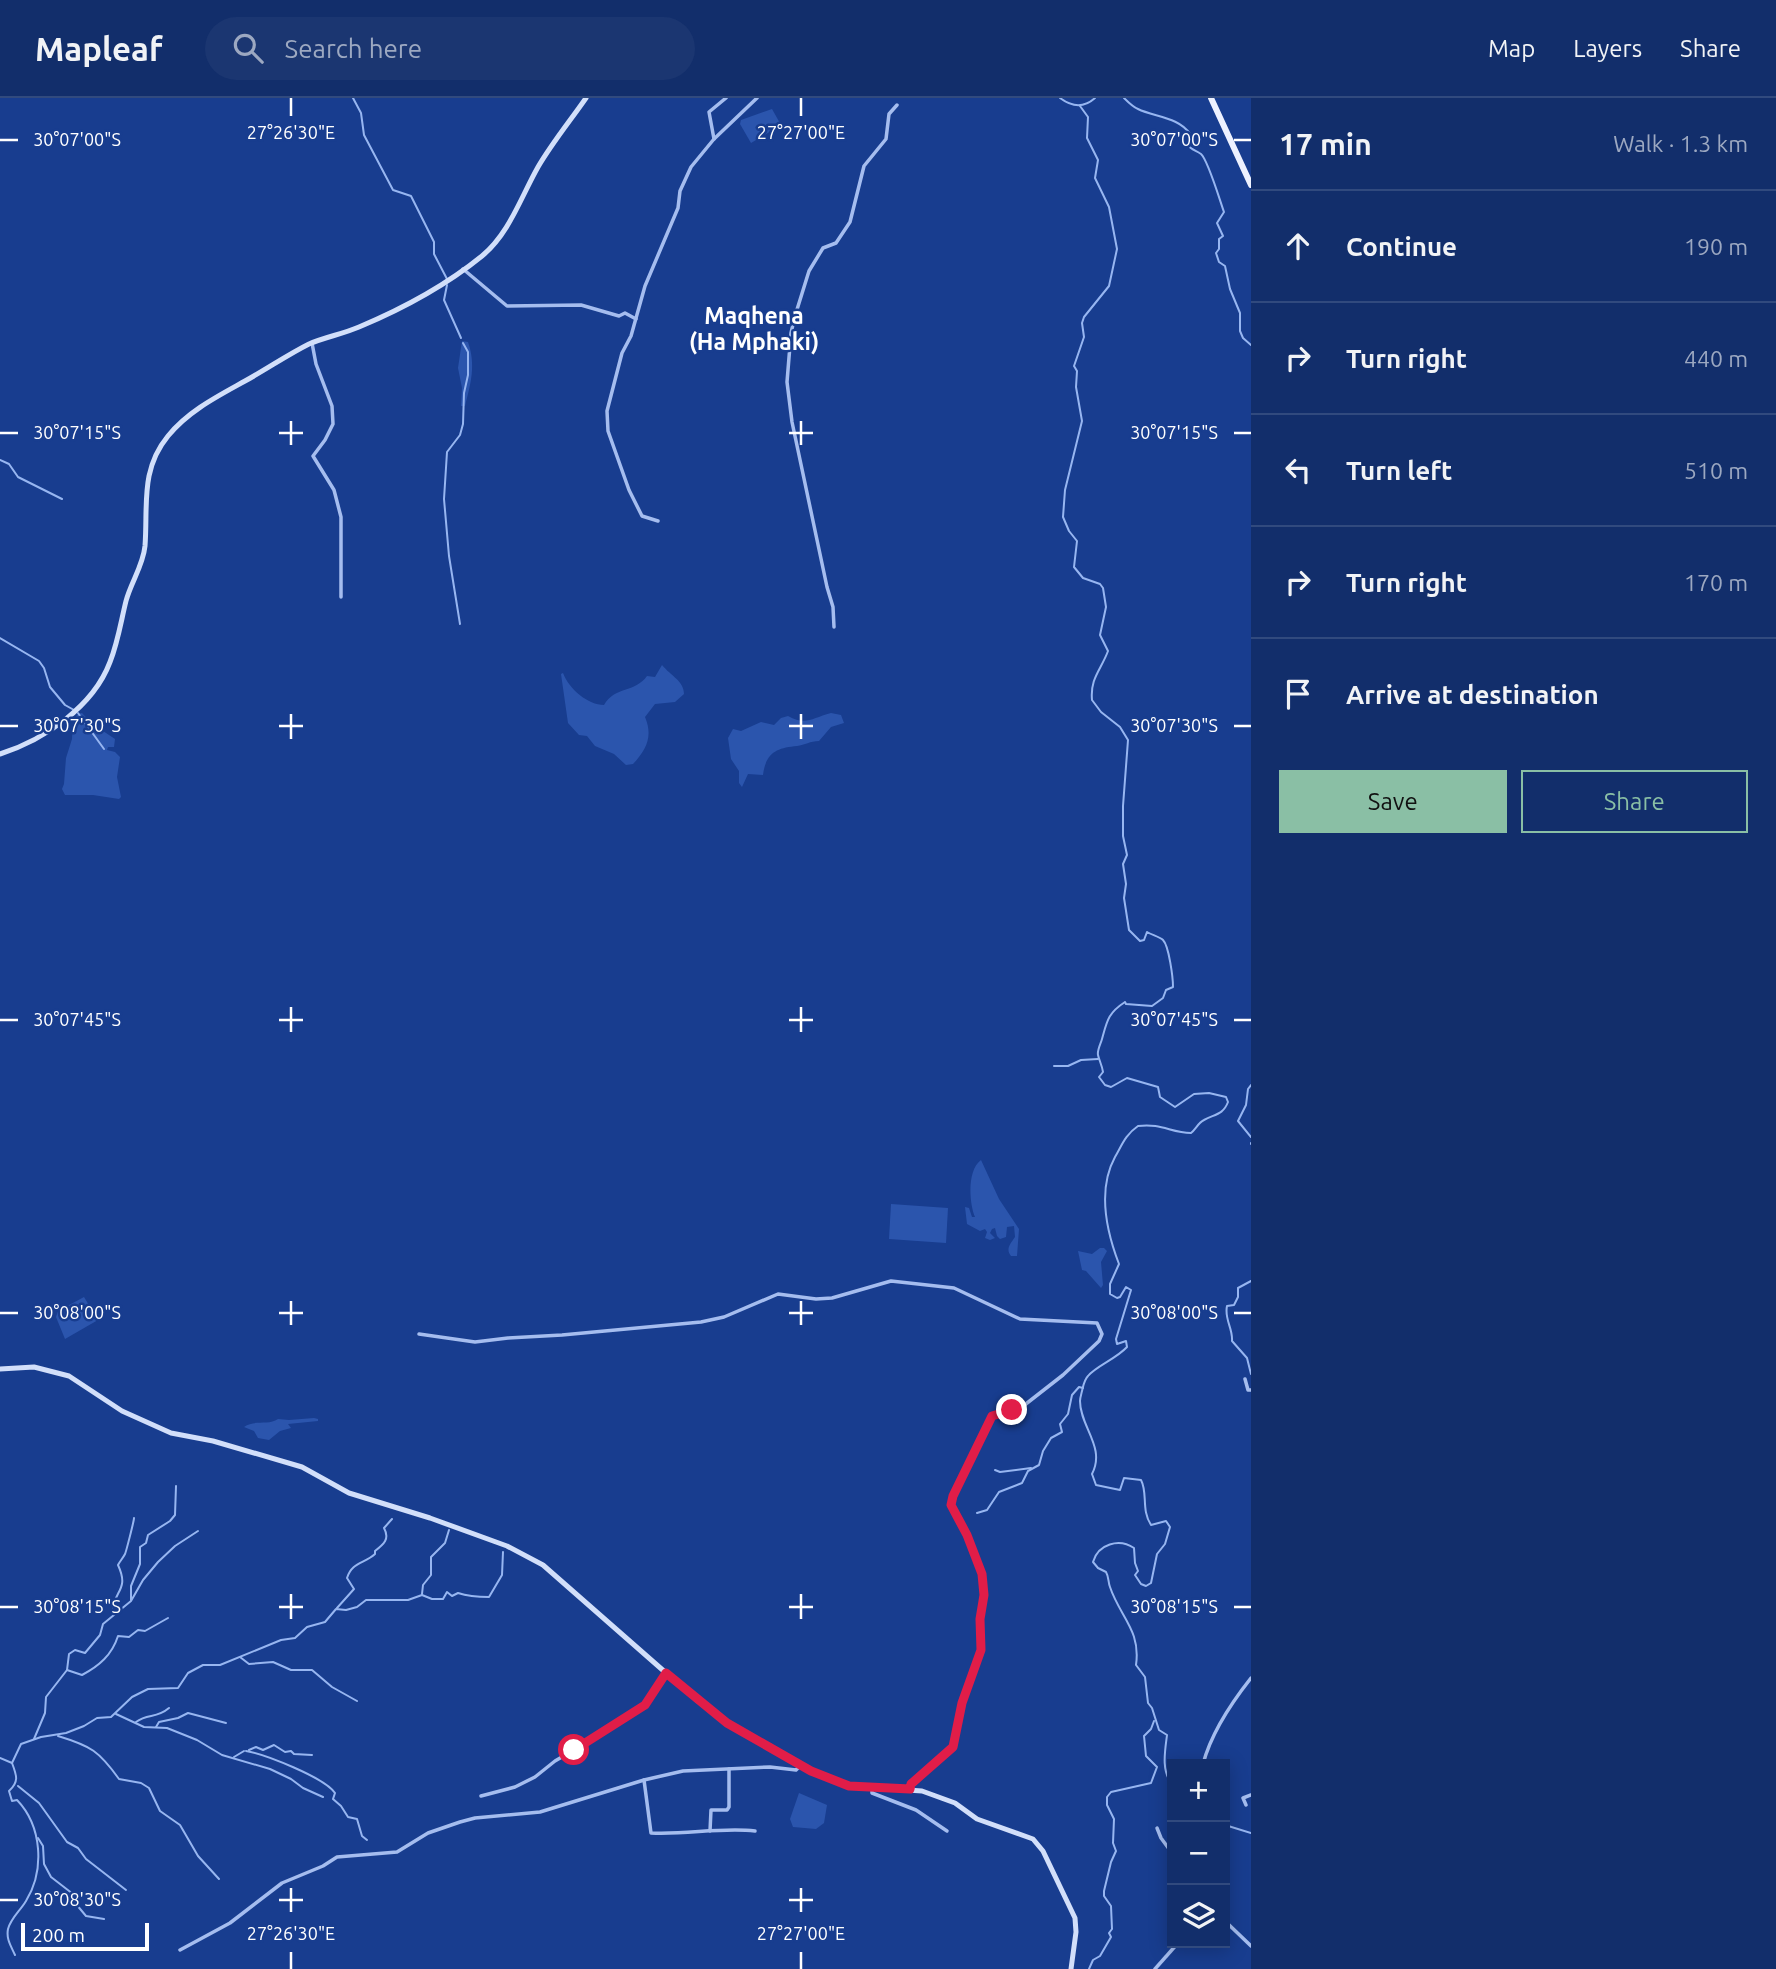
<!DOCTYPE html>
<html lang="en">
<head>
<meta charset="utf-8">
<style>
  :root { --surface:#122e6b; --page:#1b3671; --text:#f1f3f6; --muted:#9ca8c1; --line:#314a7e; --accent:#8abfa5 }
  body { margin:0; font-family:Ubuntu,sans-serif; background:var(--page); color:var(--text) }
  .controls { position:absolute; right:21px; bottom:21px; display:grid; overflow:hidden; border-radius:0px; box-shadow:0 4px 18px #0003 }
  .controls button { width:63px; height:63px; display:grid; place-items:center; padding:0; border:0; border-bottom:2px solid var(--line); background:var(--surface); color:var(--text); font:35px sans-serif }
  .scale { position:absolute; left:21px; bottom:18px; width:128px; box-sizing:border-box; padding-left:7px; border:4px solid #fff; border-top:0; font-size:19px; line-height:24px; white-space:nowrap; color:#fff; -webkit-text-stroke:5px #183d8f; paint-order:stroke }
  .stop { position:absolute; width:21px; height:21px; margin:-16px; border:5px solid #e11d48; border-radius:50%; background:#fff }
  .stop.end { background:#e11d48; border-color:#fff; box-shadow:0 2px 7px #0008 }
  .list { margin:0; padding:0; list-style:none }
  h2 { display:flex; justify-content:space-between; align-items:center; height:91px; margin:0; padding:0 28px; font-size:30px }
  h2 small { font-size:23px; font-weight:400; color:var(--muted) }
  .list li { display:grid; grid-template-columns:46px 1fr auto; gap:21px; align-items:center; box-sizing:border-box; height:112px; padding:0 28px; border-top:2px solid var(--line) }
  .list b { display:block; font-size:26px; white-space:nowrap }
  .list em { font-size:23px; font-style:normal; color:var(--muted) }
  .actions { display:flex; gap:14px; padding:21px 28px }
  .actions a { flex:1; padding:16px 0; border:2px solid var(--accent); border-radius:0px; text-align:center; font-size:24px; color:var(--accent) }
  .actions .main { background:var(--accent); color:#111 }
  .icon { flex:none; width:38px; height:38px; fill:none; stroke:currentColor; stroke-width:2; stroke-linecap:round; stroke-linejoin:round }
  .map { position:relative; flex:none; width:1251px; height:1871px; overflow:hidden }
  header { display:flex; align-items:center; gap:42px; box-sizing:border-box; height:98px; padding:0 35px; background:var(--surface); border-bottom:2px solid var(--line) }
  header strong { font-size:33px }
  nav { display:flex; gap:38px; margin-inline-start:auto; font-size:24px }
  .search { width:490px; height:63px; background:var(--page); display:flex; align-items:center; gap:18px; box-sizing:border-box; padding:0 24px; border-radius:38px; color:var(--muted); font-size:26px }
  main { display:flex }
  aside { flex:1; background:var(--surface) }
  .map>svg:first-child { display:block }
  .green { fill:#2b55ad }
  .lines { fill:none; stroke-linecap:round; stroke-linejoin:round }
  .stream { stroke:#97b6f1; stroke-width:2 }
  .street { stroke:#a5bdef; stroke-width:3.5 }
  .secondary { stroke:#d2dffa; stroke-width:5 }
  .primary { stroke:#edf1ff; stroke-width:6 }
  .route { stroke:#e11d48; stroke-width:9 }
  .ticks { fill:none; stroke:#fff; stroke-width:2.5 }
  .labels { text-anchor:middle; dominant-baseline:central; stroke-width:5; stroke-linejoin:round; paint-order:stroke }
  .quarter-label { font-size:23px; font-weight:bold; fill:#fff; stroke:#183d8f }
  .ticks-label { font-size:18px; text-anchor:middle; fill:#fff; stroke:#183d8f; stroke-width:5; stroke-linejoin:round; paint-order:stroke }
</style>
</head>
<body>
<header>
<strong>Mapleaf</strong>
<div class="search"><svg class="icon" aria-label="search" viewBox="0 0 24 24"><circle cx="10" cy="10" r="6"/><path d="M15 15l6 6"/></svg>Search here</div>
<nav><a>Map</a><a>Layers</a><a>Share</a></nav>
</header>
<main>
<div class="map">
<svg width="1251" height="1871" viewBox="0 0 1251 1871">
  <rect width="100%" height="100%" fill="#183d8f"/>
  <g class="green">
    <polygon points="772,11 781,27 751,45 740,26 741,22"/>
    <path d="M 462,243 L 468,244 C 476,267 471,285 465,308 L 461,308 L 462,290 L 458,270 Z"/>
    <path d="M 662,567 C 671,578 684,583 684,596 L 675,604 L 655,606 L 645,619 C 653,638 647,651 633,666 L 626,667 L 614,656 L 595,648 L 587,638 L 579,637 L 568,625 L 561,576 L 563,575 C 569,591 588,607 604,607 C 615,588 635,595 647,578 L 655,579 Z"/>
    <polygon points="82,615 91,625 115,641 114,649 108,649 107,652 115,654 120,659 117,679 121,699 119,701 93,697 65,697 62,691 64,686 66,660 72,641 73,622 78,616"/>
    <path d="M 831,615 L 841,617 L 844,625 L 831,629 L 819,643 C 810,643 805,647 797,648 C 777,650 766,654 763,677 L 748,676 L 742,689 L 739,685 L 739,673 L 731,661 L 728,640 L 733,631 L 741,633 L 761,624 L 774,627 L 781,620 L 788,618 C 806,628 812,620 831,615 Z"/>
    <path d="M 981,1062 L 999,1101 L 1019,1131 L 1017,1158 L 1011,1158 C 1005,1151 1011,1145 1015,1139 L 1014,1128 L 1007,1129 L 1006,1139 L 1000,1141 L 997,1138 L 995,1130 L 992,1131 L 990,1135 L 995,1140 L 990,1142 L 985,1140 L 987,1134 L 985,1131 L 980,1133 L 967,1126 L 965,1109 L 969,1110 L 972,1119 L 975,1119 C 969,1105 967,1072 981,1062 Z"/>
    <polygon points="891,1106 948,1110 946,1145 889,1141"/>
    <polygon points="1100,1150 1104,1150 1107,1153 1101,1164 1103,1187 1101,1190 1086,1173 1082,1172 1078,1153 1092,1156"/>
    <polygon points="84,1199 98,1222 65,1241 56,1219 58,1213"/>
    <path d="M 314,1320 L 318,1321 L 318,1323 L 288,1326 L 291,1330 L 280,1333 L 269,1342 L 258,1340 L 254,1333 L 244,1329 C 255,1321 268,1328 278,1321 L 289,1322 Z"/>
    <polygon points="799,1695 827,1707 824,1725 816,1731 793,1729 790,1721"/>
  </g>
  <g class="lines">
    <g class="stream">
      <polyline points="353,0 361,15 364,37 393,92 411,98 434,144 434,156 447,181"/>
      <path d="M 1060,0 C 1072,9 1084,10 1095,0"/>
      <path d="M 1124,0 C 1128,4 1133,9 1138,11 C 1154,19 1179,19 1190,36 L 1187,46 C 1191,52 1195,52 1201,56 C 1208,62 1220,103 1224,114 L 1217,125 L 1223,138 L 1219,141 L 1219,151 L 1216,155 L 1219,164 L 1225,168 L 1230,191 L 1240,215 L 1240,233 L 1243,240 L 1251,247"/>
      <path d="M 1080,8 L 1088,19 L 1087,40 L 1098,62 L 1095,80 L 1109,109 L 1117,151 L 1109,188 L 1084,219 L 1082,225 L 1084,239 L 1074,268 L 1077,273 L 1076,289 L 1082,323 L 1065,392 L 1063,419 L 1069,433 L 1077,443 L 1074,469 L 1083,480 L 1100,486 L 1103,490 L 1106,509 L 1100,537 L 1108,553 C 1101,572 1090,580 1092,602 L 1101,614 L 1120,629 L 1128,642 L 1123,708 L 1123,738 L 1127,757 L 1123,766 L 1126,786 L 1124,800 L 1129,832 L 1140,843 L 1144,842 L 1147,834 C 1152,837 1160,839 1163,842 C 1169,848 1173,880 1173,889 L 1166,892 L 1163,900 L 1152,908 L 1126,906 L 1125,904 C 1108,915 1107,923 1102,941 C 1101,945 1097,952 1098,957 C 1099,962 1102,967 1103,974 L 1099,979 L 1105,987 L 1111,989 L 1127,980 L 1158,989 L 1160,999 L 1175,1009 L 1194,996 L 1209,995 L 1226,999 L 1228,1004 C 1223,1017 1215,1016 1204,1022 C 1198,1025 1196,1031 1191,1035 C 1171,1035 1162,1025 1138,1028 C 1125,1037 1122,1047 1115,1059 C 1097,1092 1106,1132 1119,1166 L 1110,1186 L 1110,1196 L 1117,1200 L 1120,1199 L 1126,1189 L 1131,1192 L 1116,1241 L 1117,1246 L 1126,1243 L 1127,1249 C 1116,1261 1096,1268 1088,1278 C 1084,1282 1083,1289 1082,1293 C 1081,1297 1080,1300 1080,1303 C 1080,1329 1106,1349 1092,1376 L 1096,1387 L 1120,1392 L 1124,1380 L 1141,1382 C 1148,1395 1141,1412 1151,1427 L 1166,1423 L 1170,1429 L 1165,1446 L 1157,1456 L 1151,1485 L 1146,1488 L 1141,1486 L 1135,1477 L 1138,1473 L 1135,1465 L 1134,1450 C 1119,1440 1098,1446 1093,1464 L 1098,1470 L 1106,1474 C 1109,1479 1108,1484 1110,1489 C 1120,1519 1141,1532 1136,1567 L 1145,1579 L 1148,1605 L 1152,1610 L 1159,1632 L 1167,1637 C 1165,1653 1161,1673 1172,1686"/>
      <polyline points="447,187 444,202 461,240"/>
      <polyline points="0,362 9,366 18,379 62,401"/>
      <polyline points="460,526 449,458 444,401 447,354 460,337 463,326 464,295 468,277 468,254 463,245"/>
      <polyline points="0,540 39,563 44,570 50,589 65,607 74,612"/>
      <polyline points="78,615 104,651"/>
      <polyline points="1054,968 1068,968 1081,962 1098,961"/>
      <polyline points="1251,987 1248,991 1246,1007 1238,1023 1251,1039"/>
      <polyline points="1251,1045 1251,1046"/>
      <path d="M 1251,1183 L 1238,1190 L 1238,1199 L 1234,1207 L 1227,1208 C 1224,1221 1233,1230 1232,1243 L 1247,1260 L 1251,1276"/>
      <polyline points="995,1372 1000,1374 1031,1370"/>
      <polyline points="977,1415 987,1412 999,1394 1022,1385 1028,1373 1039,1367 1043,1353 1051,1340 1062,1334 1060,1326 1068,1316 1072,1297 1079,1289 1083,1290"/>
      <polyline points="422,1496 423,1487 431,1477 431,1459 445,1445 449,1432"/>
      <polyline points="131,1502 131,1488 140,1466 140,1449 146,1445 148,1437 170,1423 175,1417 176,1388"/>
      <path d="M 337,1510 L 354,1491 L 347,1480 C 352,1464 364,1466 375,1456 L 375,1453 C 384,1446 390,1441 384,1430 L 392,1421"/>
      <path d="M 113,1514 C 113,1492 130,1493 118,1467 C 120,1463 123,1460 125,1456 C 126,1454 134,1423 134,1420"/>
      <polyline points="240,1559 249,1566 273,1564 291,1572 312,1572 332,1589 357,1603"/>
      <path d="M 67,1572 L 82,1577 C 99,1568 112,1557 118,1538 L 129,1539 L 138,1532 L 145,1533 L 168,1520"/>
      <polyline points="116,1616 144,1629 167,1630 197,1642 222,1657 270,1671 291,1681 303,1690 323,1699"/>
      <path d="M 136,1624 C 148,1615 156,1621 169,1610"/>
      <polyline points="156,1629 159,1624 178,1620 188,1615 226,1625"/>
      <path d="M 58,1638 C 91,1648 99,1653 119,1681 L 141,1685 L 149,1690 L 160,1713 L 180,1727 L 198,1758 L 219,1781"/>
      <polyline points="34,1641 45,1615 46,1599 67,1572 69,1556 75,1552 85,1555 100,1537 103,1526 131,1503 143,1482 158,1464 175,1448 198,1433"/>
      <polyline points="249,1652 256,1649 263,1652 274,1647 285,1654 291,1653 294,1656 312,1657"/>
      <path d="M 246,1653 C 265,1656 325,1680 335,1695 L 333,1701 L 341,1708 L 348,1719 L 357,1721 L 362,1738 L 367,1742"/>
      <polyline points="234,1659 244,1653"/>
      <path d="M 0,1660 L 12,1665 L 21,1646 L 41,1639 L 66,1635 L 84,1628 L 97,1620 L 111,1619 L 132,1599 L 148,1591 L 178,1590 L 188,1575 L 203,1567 L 220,1567 L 281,1542 L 295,1540 L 307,1529 L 325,1524 L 336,1511 L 346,1512 L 357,1509 L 366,1502 L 408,1502 L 422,1497 L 432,1501 L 443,1501 L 447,1494 L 452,1498 L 458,1495 C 467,1498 480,1499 489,1499 L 502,1477 L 503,1454"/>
      <path d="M 12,1665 C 17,1678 19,1684 9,1693 L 12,1703 L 17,1702 C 42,1728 45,1772 26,1803 C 20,1813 11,1820 8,1831 C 6,1841 11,1848 15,1857"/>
      <polyline points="18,1688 39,1705 67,1744 78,1750 86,1761 126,1792"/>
      <polyline points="1225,1727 1251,1735"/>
      <polyline points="38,1740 43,1748 44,1766 51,1779 73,1796 76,1806 86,1818 104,1821"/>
      <polyline points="1089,1871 1093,1862 1100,1858 1111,1839 1109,1835 1112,1831 1111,1808 1104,1798 1104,1793 1111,1764 1116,1753 1113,1745 1114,1721 1107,1707 1107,1699 1111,1694 1151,1685 1157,1669 1146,1658 1144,1638 1151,1631 1154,1623"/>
    </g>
    <g class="street">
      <polyline points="714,41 709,14 726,0"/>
      <polyline points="463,171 507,208 581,207 619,218 625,215 636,221"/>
      <polyline points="312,245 316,266 332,308 333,326 325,342 313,358 334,392 341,419 341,499"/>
      <polyline points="658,423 642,418 629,392 608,333 607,313 622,255 631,238 645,188 678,110 680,93 691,69 714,41 757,0"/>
      <polyline points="834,529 833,509 827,489 792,324 787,284 791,235 795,218 809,173 823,150 836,145 850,124 864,68 886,41 889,16 897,7"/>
      <polyline points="419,1236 475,1244 508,1240 562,1237 701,1224 724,1219 778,1196 816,1201 832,1200 891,1183 954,1190 1020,1221 1097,1225 1102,1236 1099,1243 1063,1277 1022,1309 992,1318 953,1398 951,1407 953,1413 966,1437 982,1476 984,1497 980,1521 981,1552 962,1605 953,1649 911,1686 910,1691"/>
      <polyline points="1245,1281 1248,1292 1251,1292"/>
      <path d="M 1203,1666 C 1211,1636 1232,1604 1251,1580"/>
      <path d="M 644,1682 L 651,1735 C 686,1737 721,1729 755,1733"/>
      <polyline points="872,1690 872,1695 916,1712 947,1733"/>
      <polyline points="481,1698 515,1689 535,1679 555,1663 625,1622 645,1607 666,1575"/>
      <polyline points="1246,1707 1243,1700 1251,1697"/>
      <polyline points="1157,1730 1161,1740 1172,1755"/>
      <polyline points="710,1733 711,1712 727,1712 729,1709 729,1671"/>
      <polyline points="1225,1823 1251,1848"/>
      <polyline points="180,1852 230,1825 282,1785 323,1768 337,1759 397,1754 428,1735 460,1724 475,1720 540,1714 644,1682 683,1673 770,1669 796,1672 800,1668"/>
      <polyline points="1155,1871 1178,1845"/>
    </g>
    <g class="secondary">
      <path d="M 0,656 C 44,642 93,609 110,564 C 118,544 121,523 126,503 C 131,484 143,468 145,448 C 148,408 140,372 168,338 C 188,313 218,298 245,283 C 267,271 287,257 309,246 C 325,239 343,236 359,229 C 402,211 445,188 482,158 C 509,136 521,99 538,69 C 552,45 570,23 586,0"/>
      <polyline points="0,1271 34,1269 69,1278 122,1313 171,1335 213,1343 302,1369 349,1395 430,1420 507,1448 543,1467 698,1603 727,1625 800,1668 849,1688 922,1693 955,1705 977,1721 1033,1741 1043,1753 1075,1820 1076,1834 1071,1871"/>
    </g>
    <polyline class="primary" points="1211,0 1251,87"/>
  </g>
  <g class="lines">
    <polyline class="route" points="574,1652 645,1607 666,1575 727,1625 811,1673 849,1688 910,1691 911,1686 953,1649 962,1605 981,1552 980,1521 984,1497 982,1476 967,1437 951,1407 953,1398 992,1318 1012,1312"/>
  </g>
  <path class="ticks" d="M 291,0 L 291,18M 801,0 L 801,18M 0,42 L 18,42M 1234,42 L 1251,42M 291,323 L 291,347M 801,323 L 801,347M 0,335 L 18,335M 279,335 L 303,335M 789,335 L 813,335M 1234,335 L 1251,335M 291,616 L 291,641M 801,616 L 801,641M 0,628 L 18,628M 279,628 L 303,628M 789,628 L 813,628M 1234,628 L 1251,628M 291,909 L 291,934M 801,909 L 801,934M 0,922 L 18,922M 279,922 L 303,922M 789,922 L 813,922M 1234,922 L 1251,922M 291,1203 L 291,1227M 801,1203 L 801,1227M 0,1215 L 18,1215M 279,1215 L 303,1215M 789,1215 L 813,1215M 1234,1215 L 1251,1215M 291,1496 L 291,1521M 801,1496 L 801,1521M 0,1509 L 18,1509M 279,1509 L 303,1509M 789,1509 L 813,1509M 1234,1509 L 1251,1509M 291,1790 L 291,1814M 801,1790 L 801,1814M 0,1802 L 18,1802M 279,1802 L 303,1802M 789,1802 L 813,1802M 291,1854 L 291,1871M 801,1854 L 801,1871"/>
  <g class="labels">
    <g class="quarter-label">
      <text x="754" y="217">Maqhena<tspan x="754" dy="26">(Ha Mphaki)</tspan></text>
    </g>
  </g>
  <g class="ticks-label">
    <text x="291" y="41">27°26'30"E</text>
    <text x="801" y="41">27°27'00"E</text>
    <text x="77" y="48">30°07'00"S</text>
    <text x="1174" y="48">30°07'00"S</text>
    <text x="77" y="341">30°07'15"S</text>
    <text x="1174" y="341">30°07'15"S</text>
    <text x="77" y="634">30°07'30"S</text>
    <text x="1174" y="634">30°07'30"S</text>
    <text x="77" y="928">30°07'45"S</text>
    <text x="1174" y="928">30°07'45"S</text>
    <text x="77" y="1221">30°08'00"S</text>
    <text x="1174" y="1221">30°08'00"S</text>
    <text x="77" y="1515">30°08'15"S</text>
    <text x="1174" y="1515">30°08'15"S</text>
    <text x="77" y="1808">30°08'30"S</text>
    <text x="291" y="1842">27°26'30"E</text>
    <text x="801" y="1842">27°27'00"E</text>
  </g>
</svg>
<div class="controls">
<button>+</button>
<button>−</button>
<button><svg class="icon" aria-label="layers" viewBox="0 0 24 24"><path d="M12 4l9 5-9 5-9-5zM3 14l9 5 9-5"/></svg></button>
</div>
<div class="scale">200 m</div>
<div class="stop" style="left:574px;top:1652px"></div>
<div class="stop end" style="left:1012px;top:1312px"></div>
</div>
<aside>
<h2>17 min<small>Walk · 1.3 km</small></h2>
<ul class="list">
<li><svg class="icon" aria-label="ahead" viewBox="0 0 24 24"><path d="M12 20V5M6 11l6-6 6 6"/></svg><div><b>Continue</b></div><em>190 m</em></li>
<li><svg class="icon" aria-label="right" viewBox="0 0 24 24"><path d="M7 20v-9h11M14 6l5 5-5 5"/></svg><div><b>Turn right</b></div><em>440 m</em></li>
<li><svg class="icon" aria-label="left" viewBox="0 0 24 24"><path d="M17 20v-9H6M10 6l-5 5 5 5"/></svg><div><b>Turn left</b></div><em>510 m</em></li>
<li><svg class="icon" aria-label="right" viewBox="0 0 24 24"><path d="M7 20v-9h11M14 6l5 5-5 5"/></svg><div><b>Turn right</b></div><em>170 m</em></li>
<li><svg class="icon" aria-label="arrive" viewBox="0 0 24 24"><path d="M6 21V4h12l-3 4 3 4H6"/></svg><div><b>Arrive at destination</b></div></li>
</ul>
<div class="actions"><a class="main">Save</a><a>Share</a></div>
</aside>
</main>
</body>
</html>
